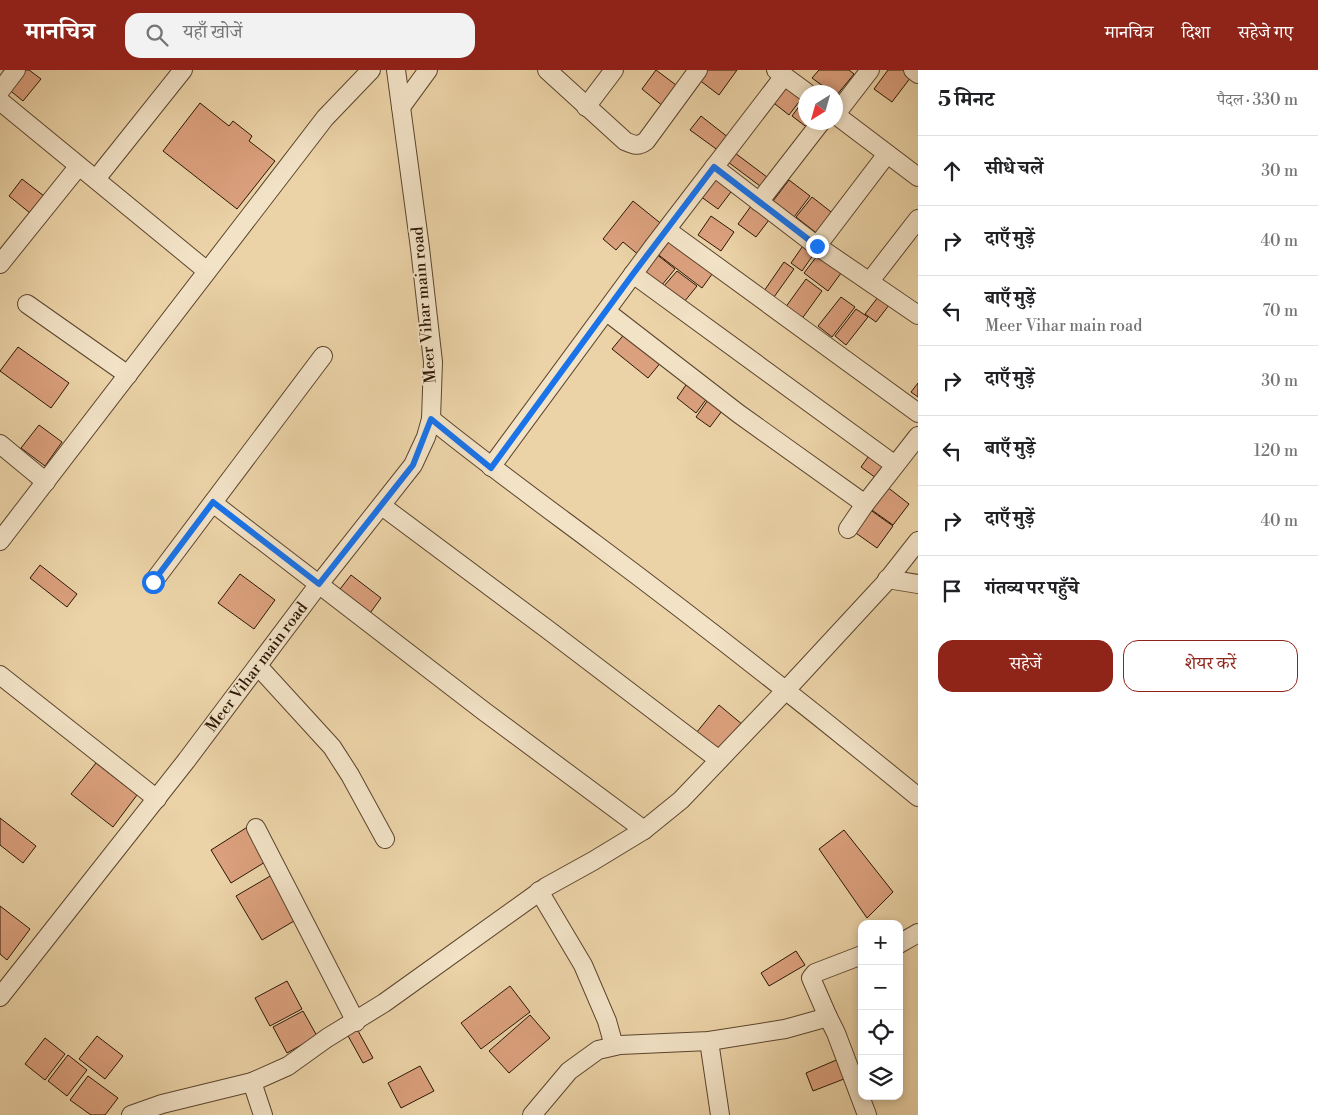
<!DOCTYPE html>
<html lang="hi">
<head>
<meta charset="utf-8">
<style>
  :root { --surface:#fff; --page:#f2f2f2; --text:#202124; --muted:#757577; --line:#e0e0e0; --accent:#8f2418 }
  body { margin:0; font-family:"Libre Bodoni","Noto Serif Devanagari",serif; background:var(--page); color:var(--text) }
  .controls { position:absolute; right:15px; bottom:15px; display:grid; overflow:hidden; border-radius:10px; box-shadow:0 2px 8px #0003 }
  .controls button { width:45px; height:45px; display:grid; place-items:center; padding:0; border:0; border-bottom:1px solid var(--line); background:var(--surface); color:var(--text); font:25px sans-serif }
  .compass { position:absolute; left:798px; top:15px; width:45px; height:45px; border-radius:50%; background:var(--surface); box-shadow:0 2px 8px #0003; rotate:217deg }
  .stop { position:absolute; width:15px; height:15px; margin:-11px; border:4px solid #1a73e8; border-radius:50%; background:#fff }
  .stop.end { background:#1a73e8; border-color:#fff; box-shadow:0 1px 5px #0008 }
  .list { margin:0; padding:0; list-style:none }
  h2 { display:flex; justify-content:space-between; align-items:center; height:65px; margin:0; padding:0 20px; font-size:21px }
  h2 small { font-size:16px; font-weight:400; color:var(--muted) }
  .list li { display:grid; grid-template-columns:32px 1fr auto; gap:15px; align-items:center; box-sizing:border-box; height:70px; padding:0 20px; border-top:1px solid var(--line) }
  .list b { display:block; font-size:19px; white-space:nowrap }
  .list p { margin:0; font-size:16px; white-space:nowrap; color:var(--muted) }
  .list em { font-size:16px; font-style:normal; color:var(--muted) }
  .actions { display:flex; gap:10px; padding:15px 20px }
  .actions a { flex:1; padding:11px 0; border:1px solid var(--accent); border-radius:15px; text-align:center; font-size:18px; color:var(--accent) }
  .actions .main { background:var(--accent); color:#fff }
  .icon { flex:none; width:28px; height:28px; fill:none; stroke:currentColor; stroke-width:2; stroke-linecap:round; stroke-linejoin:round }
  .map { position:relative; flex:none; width:918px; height:1045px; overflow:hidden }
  header { display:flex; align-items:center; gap:30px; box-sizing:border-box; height:70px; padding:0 25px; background:var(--accent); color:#fff }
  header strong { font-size:24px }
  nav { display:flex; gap:28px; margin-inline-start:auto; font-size:18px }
  .search { width:350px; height:45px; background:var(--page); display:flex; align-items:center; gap:12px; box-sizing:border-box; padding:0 18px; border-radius:15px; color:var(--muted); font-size:19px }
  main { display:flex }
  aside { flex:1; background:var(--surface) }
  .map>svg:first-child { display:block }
  .building { fill:#dba07d; stroke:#2c1605 }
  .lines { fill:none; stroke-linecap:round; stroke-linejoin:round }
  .minor-casing { stroke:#5c452e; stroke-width:20 }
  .minor { stroke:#f2e2c6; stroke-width:18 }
  .route { stroke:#1a73e8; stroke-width:6 }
  .labels { text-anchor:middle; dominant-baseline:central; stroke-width:4; stroke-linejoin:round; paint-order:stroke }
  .street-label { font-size:16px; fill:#2c1605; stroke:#f2e2c6 }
</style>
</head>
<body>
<header>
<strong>मानचित्र</strong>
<div class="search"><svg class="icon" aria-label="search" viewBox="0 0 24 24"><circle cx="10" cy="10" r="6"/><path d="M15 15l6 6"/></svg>यहाँ खोजें</div>
<nav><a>मानचित्र</a><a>दिशा</a><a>सहेजे गए</a></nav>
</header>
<main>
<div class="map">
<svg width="918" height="1045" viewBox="0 0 918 1045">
  <rect width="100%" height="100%" fill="#ebd3a7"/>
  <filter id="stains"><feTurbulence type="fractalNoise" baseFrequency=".004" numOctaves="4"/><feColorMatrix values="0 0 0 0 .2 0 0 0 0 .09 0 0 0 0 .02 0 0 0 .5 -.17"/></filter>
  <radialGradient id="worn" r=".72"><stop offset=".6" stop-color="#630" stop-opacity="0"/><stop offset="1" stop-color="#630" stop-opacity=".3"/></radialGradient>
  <g class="building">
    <polygon points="20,0 29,0 41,9 23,31 7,18"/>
    <polygon points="656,0 680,18 664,37 642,19"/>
    <polygon points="705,0 737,0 719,25 698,9"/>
    <polygon points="819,0 849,0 854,4 836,26 836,22 831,22 812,8"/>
    <polygon points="888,0 909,0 914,3 892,32 874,19"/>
    <polygon points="786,9 805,24 789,45 770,30"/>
    <polygon points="806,27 806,52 814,52 809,59 792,46"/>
    <polygon points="200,33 229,56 233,51 252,66 249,71 275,91 237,139 163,81"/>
    <polygon points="701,46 729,68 719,81 690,60"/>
    <polygon points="731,80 767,107 760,116 724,89"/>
    <polygon points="716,105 734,118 718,139 700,126"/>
    <polygon points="22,109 44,126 30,143 9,126"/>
    <polygon points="789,110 810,126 794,147 773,131"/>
    <polygon points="812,127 835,145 819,165 796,147"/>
    <polygon points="633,131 664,156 640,186 623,172 616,180 603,169"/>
    <polygon points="754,132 772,146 756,167 738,154"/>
    <polygon points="711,146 734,162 721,181 698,165"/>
    <polygon points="669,166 715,200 702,218 656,183"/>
    <polygon points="807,170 818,178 802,201 791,193"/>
    <polygon points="820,182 844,199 828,221 804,203"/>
    <polygon points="655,183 675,199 662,215 642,200"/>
    <polygon points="784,192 794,199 774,227 764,221"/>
    <polygon points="677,201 697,216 684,232 664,216"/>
    <polygon points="806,209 822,221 801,250 785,238"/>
    <polygon points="882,222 893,230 876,252 865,244"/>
    <polygon points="841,227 855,237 832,267 818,256"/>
    <polygon points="856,239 868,247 846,275 835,266"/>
    <polygon points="626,262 662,291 648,308 612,279"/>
    <polygon points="18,277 69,313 51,338 0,301"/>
    <polygon points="688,312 708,327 696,343 677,328"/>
    <polygon points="918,313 918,327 911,322"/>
    <polygon points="710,327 725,337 710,357 696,347"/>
    <polygon points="39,355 62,372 45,396 21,378"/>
    <polygon points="873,380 889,391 876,408 861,397"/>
    <polygon points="886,416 909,434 893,455 869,438"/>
    <polygon points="869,439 893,456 877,478 853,461"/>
    <polygon points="40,495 77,524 67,537 30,508"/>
    <polygon points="240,504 275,530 254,559 218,533"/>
    <polygon points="351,505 381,528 368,546 337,523"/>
    <polygon points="719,635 743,655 716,688 692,668"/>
    <polygon points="96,693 137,725 113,757 71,724"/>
    <polygon points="0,748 36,776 23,793 0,775"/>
    <polygon points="249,756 270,789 231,813 211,780"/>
    <polygon points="844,760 893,822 867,848 819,779"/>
    <polygon points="272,805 299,848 262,870 236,826"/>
    <polygon points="0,836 30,859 7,890 0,884"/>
    <polygon points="796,881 805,895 769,916 761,903"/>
    <polygon points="287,911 302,939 270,956 255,928"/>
    <polygon points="510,916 530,942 481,979 461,953"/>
    <polygon points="303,941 317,966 287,983 273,957"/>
    <polygon points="530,945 550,968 509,1003 489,981"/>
    <polygon points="357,959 373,988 363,993 347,964"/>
    <polygon points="97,966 123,986 105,1009 79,989"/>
    <polygon points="45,968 65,984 45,1010 25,994"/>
    <polygon points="68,985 87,1000 67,1026 48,1011"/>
    <polygon points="841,988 849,1007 813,1021 806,1003"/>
    <polygon points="420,996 434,1021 401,1038 388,1013"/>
    <polygon points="88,1006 118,1028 105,1045 91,1045 70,1030"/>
  </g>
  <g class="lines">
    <defs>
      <g id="minor">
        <path d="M 547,0 L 625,71 C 634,75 638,77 646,71 L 698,0"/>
        <polyline points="776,0 806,22"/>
        <polyline points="913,0 918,4"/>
        <polyline points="0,21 16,0"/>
        <polyline points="0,31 207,201"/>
        <polyline points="401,37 428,0"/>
        <polyline points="586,37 614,0"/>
        <polyline points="836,44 870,0"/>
        <polyline points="836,45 918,107"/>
        <polyline points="714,97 817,176 918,245"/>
        <polyline points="96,109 183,0"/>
        <polyline points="759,132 821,52"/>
        <polyline points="667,160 918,343"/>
        <polyline points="817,176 887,84"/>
        <polyline points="0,194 78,97"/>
        <polyline points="633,204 895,395"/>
        <polyline points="870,211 918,149"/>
        <polyline points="27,234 128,305"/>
        <polyline points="607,242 739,344 865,434"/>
        <path d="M 431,349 C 484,392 539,432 594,473 C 704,555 812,640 918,727"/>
        <polyline points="0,374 46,412"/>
        <polyline points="491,397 653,177 784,6"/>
        <polyline points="213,433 485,642 644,760"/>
        <polyline points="382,436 547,559 719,690"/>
        <polyline points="848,459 865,434 918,366"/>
        <polyline points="0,471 325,48 371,0"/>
        <polyline points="887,509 918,514"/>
        <polyline points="153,512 323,286"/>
        <polyline points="258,596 332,677 350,705 385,769"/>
        <polyline points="0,605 157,729"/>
        <polyline points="256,758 356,952"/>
        <polyline points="539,821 583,895 607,951 614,976"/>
        <polyline points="899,874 918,863"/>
        <path id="s1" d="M 0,927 L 186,691 L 319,514 L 413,395 L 426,367 L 431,349 L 433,292 L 420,178 L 396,0"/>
        <polyline points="828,947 811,908 815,903 862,885"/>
        <polyline points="709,971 720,1045"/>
        <polyline points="252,1012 263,1045"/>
        <polyline points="131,1045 162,1034 252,1012 288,996 327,968 384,933 546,817 593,791 644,760 681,730 786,620 885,513 918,471"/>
        <polyline points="532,1045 569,1001 598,980 620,975 709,971 785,959 828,947 836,963 867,1045"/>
      </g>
    </defs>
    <use href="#minor" class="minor-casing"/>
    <use href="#minor" class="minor"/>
  </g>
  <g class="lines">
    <polyline class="route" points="153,512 213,432 319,514 413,395 431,349 491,398 633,204 714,97 817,176"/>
  </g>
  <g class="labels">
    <g class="street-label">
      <text transform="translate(424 235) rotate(-95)">Meer Vihar main road</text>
      <text stroke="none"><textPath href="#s1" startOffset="418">Meer Vihar main road</textPath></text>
    </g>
  </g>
  <rect width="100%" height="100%" filter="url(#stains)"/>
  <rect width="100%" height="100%" fill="url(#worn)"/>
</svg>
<div class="controls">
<button>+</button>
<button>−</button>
<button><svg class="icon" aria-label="locate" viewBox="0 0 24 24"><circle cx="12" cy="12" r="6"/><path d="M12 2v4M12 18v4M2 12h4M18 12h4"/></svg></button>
<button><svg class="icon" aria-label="layers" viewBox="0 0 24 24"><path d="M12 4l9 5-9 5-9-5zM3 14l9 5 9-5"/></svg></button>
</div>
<svg class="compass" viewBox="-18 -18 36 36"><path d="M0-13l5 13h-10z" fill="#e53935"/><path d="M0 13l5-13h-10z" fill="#757577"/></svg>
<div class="stop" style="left:153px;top:512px"></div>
<div class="stop end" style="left:817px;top:176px"></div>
</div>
<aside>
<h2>5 मिनट<small>पैदल · 330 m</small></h2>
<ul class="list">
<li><svg class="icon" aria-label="ahead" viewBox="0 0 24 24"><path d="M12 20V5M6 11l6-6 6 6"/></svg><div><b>सीधे चलें</b></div><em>30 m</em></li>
<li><svg class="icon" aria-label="right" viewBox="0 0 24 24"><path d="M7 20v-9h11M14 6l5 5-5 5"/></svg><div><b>दाएँ मुड़ें</b></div><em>40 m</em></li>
<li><svg class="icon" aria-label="left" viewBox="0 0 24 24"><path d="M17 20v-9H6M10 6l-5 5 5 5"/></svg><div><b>बाएँ मुड़ें</b><p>Meer Vihar main road</p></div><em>70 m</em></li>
<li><svg class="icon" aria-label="right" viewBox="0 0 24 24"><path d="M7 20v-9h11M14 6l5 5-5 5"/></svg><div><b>दाएँ मुड़ें</b></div><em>30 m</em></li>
<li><svg class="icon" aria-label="left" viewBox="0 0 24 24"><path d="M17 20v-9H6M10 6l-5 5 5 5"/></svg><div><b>बाएँ मुड़ें</b></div><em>120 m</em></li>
<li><svg class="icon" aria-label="right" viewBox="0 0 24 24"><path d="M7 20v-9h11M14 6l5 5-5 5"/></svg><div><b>दाएँ मुड़ें</b></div><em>40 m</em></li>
<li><svg class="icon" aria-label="arrive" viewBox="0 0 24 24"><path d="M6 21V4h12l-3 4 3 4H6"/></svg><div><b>गंतव्य पर पहुँचे</b></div></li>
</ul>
<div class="actions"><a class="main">सहेजें</a><a>शेयर करें</a></div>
</aside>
</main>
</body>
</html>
